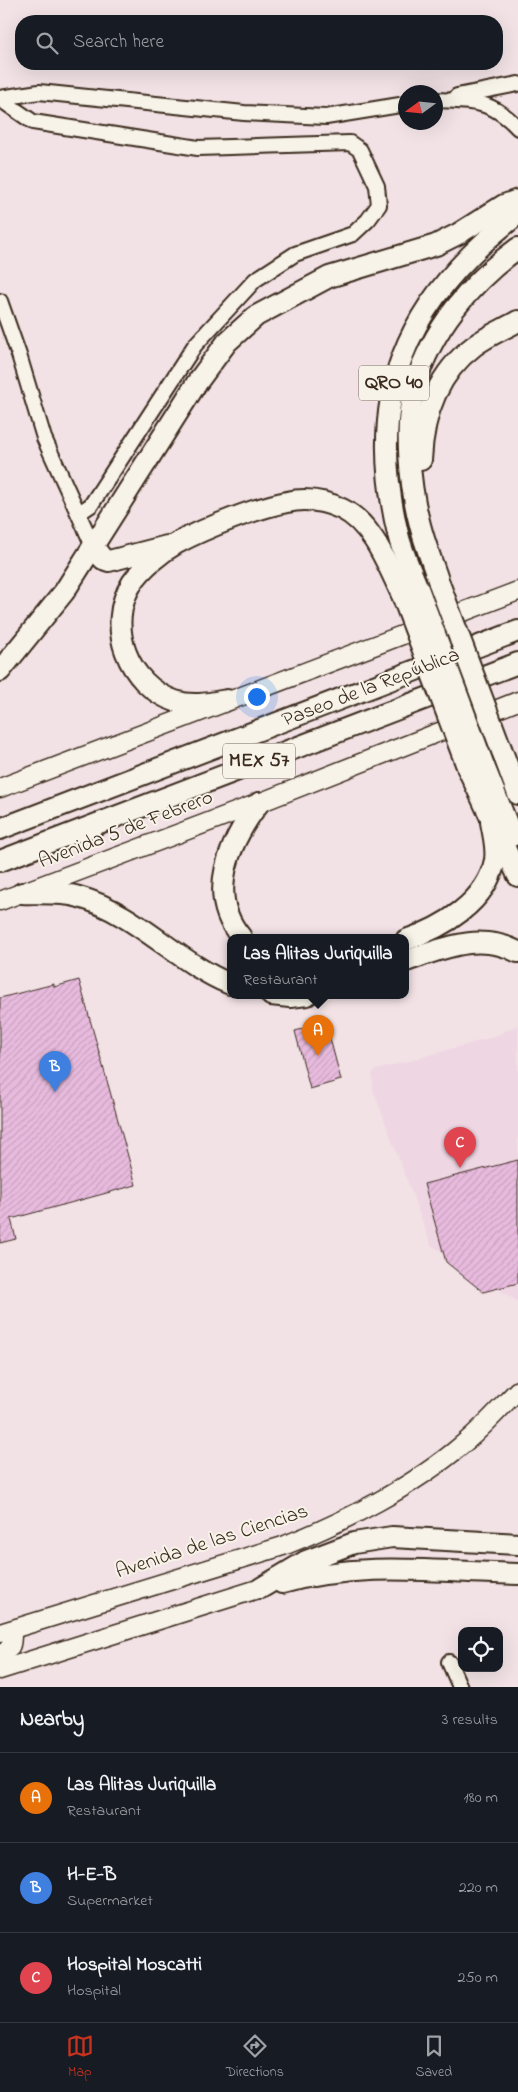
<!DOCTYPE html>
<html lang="en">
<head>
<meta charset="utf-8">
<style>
  :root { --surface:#171b24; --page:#20242c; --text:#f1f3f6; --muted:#9ea1a6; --line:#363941; --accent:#c8321e }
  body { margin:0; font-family:"Indie Flower",sans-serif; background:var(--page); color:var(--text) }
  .controls { position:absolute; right:15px; bottom:15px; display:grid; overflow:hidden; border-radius:10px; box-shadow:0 5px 20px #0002 }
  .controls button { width:45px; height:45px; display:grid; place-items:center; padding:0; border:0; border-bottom:1px solid var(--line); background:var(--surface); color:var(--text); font:25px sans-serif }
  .compass { position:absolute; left:398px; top:85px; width:45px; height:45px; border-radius:50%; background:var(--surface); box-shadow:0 5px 20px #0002; rotate:255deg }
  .you { position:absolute; left:256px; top:696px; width:18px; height:18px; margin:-12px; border:4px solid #fff; border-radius:50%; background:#1a73e8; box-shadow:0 0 0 8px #1a73e833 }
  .badge { display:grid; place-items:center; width:32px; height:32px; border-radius:50%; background:var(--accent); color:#fff; font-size:16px; font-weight:700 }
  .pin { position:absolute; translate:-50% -41px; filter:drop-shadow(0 1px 2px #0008) }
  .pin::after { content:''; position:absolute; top:26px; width:18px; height:15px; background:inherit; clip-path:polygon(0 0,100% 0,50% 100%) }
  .popup { position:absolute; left:227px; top:934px; width:182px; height:65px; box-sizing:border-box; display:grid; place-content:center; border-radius:10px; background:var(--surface); filter:drop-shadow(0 1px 4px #0005); font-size:16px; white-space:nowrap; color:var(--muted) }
  .popup b { font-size:19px; color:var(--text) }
  .popup::after { content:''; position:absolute; left:50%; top:100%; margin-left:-10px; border:10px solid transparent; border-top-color:var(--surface) }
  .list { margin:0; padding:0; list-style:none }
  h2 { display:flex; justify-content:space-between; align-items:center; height:65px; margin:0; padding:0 20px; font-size:21px }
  h2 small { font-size:16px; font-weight:400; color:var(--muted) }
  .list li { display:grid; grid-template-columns:32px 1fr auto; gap:15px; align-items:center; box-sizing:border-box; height:90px; padding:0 20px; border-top:1px solid var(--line) }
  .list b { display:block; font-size:19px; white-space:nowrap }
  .list p { margin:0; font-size:16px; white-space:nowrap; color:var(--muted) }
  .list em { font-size:16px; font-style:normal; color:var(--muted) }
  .icon { flex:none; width:28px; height:28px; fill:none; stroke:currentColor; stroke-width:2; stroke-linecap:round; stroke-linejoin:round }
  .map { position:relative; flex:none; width:518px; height:1687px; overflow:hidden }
  .search { position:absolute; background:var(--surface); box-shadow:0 5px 20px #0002; left:15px; right:15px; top:15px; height:55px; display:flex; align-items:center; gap:12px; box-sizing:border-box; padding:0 18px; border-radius:20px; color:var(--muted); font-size:19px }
  .sheet { height:335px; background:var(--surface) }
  nav { display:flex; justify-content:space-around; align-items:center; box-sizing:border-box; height:70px; border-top:1px solid var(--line); background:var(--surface); font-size:14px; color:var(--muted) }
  nav a { display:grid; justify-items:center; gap:2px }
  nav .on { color:var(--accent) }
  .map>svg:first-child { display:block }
  .built { fill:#efd6e3 }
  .building { fill:url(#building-hatch); stroke:#3b2a1e }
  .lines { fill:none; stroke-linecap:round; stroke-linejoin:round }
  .minor-casing { stroke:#3b2a1e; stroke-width:18 }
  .major-casing { stroke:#3b2a1e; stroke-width:21 }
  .highway-casing { stroke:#3b2a1e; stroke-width:24 }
  .minor { stroke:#f7f3e8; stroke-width:14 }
  .major { stroke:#f7f3e8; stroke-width:18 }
  .highway { stroke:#f7f3e8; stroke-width:20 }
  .highway-bridge-casing { stroke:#3b2a1e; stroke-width:24; stroke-linecap:butt }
  .highway-bridge { stroke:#f7f3e8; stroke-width:20 }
  .labels { text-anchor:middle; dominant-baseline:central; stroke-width:4; stroke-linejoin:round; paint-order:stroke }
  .shield { fill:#f7f3e8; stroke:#73665b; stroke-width:1 }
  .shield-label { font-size:20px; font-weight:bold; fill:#3b2a1e }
  .street-label { font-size:21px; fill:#3b2a1e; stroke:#f7f3e8 }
</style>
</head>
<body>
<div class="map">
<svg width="518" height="1687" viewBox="0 0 518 1687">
  <defs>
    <pattern id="building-hatch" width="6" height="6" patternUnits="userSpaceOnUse" patternTransform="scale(1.25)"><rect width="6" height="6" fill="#e8bbde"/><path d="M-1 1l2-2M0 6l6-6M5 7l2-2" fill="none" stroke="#c8a1be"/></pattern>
  </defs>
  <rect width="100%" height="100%" fill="#f2e2e5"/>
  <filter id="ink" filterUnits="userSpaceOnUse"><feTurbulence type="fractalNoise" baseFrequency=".02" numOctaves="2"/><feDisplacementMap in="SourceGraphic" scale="10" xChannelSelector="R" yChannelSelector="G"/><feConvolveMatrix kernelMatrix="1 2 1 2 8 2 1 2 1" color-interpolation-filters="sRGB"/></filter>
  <g filter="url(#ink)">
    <polygon class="built" points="518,1025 518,1302 431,1245 373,1090 372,1073 376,1070 490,1038"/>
    <g class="building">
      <polygon points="79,980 136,1185 11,1219 16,1239 0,1243 0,998 54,984 54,987"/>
      <polygon points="326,1023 341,1080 310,1089 295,1031"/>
      <polygon points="518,1160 518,1283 483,1292 446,1262 424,1184"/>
    </g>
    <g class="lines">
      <defs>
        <g id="minor">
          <polyline points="457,96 518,84"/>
          <polyline points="0,98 39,92 244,113 326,117 406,104"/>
          <polyline points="0,99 33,122 198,148 350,143 360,150 377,186 379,205 368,220 353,234 295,254 255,280 195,345 91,505 79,513"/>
          <path d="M 436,100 C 472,102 491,99 518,128"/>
          <polyline points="0,301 19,355 44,438 93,546"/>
          <polyline points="449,1662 460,1687"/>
        </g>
        <g id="major">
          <polyline points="0,788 518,591"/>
          <polyline points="0,901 259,803 518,701"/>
          <path d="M 0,1633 L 283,1546 C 344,1522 413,1487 463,1444 C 483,1428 500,1408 518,1390"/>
          <path d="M 0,1654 C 13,1650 12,1642 12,1630"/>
          <polyline points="0,1670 261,1588"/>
        </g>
        <g id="highway">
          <path d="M 421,460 C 423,414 437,374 474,346 C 487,336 504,329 518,321"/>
          <polyline points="93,546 103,559 109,561 167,546"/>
          <path d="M 439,583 C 433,564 425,545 420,525 C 410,488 403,423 415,386 C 431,330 471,282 518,248"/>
          <path d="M 419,591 C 412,574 404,556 399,538 C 364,397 404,301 518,214"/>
          <polyline points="0,671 64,592 196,384 227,342 256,316 329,277 436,245 458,234 504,205 518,200"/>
          <path d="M 227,700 C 210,703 192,707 175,701 C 128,685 105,626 132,583 C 142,568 161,552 177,543 C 206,528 255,508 287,502 C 305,498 325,501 342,509 C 373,524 388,566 402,595"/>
          <polyline points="502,751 518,794"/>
          <polyline points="484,766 512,836"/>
          <polyline points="468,769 518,876"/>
          <polyline points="0,829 518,631"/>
          <polyline points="0,861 518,663"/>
          <path d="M 22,893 C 40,894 62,892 79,897 C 137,913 176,962 230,984"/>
          <path d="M 241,937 C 205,895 230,841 259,803"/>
          <path d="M 406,940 C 442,928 487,902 495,860 C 497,848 493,834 491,822"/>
          <path d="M 406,961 C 444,948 479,932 518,952"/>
          <polyline points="271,995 290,997 307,995"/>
          <path d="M 282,1583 C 362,1561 437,1572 518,1574"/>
          <polyline points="261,1588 306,1561 354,1543 392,1537 518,1544"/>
        </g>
      </defs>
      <use href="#minor" class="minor-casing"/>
      <use href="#major" class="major-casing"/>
      <use href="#highway" class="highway-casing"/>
      <use href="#minor" class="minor"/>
      <use href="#major" class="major"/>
      <use href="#highway" class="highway"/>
      <defs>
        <g id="highway-bridge">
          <polyline points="439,583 502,751"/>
          <polyline points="419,591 484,766"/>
          <polyline points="402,595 468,769"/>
        </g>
      </defs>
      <use href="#highway-bridge" class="highway-bridge-casing"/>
      <use href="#highway-bridge" class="highway-bridge"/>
    </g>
  </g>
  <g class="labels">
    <g class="shield">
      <rect x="359" y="365.5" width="70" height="35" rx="4"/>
      <rect x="223" y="743.5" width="72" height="35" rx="4"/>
    </g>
    <g class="shield-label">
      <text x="394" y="383">QRO 40</text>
      <text x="259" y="761">MEX 57</text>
    </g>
    <g class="street-label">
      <text transform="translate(371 688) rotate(-21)">Paseo de la República</text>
      <text transform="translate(126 830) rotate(-21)">Avenida 5 de Febrero</text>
      <text transform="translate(212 1542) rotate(-18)">Avenida de las Ciencias</text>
    </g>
  </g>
</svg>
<div class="controls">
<button><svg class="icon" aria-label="locate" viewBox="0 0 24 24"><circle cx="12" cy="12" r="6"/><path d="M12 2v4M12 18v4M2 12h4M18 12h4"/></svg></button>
</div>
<svg class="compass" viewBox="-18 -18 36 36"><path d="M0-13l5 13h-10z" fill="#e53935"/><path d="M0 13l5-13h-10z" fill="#9ea1a6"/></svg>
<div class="you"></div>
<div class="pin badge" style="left:318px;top:1056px;background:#e8710a">A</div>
<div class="popup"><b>Las Alitas Juriquilla</b>Restaurant</div>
<div class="pin badge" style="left:55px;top:1092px;background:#3f7fe0">B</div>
<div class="pin badge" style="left:460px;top:1168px;background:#e0444e">C</div>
<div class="search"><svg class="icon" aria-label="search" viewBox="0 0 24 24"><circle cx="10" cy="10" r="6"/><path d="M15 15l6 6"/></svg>Search here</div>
</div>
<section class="sheet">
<h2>Nearby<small>3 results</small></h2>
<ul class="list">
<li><span class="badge" style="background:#e8710a">A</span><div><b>Las Alitas Juriquilla</b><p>Restaurant</p></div><em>180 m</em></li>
<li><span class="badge" style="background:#3f7fe0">B</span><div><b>H-E-B</b><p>Supermarket</p></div><em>220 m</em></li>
<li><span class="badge" style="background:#e0444e">C</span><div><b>Hospital Moscatti</b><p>Hospital</p></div><em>250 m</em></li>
</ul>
</section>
<nav>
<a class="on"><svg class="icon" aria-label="map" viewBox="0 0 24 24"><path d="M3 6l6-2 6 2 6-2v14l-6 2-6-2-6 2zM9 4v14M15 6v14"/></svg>Map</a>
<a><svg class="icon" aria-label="directions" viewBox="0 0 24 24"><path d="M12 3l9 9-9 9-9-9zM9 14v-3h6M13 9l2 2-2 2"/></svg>Directions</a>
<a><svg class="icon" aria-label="saved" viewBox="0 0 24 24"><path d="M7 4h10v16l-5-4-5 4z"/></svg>Saved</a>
</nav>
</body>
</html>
